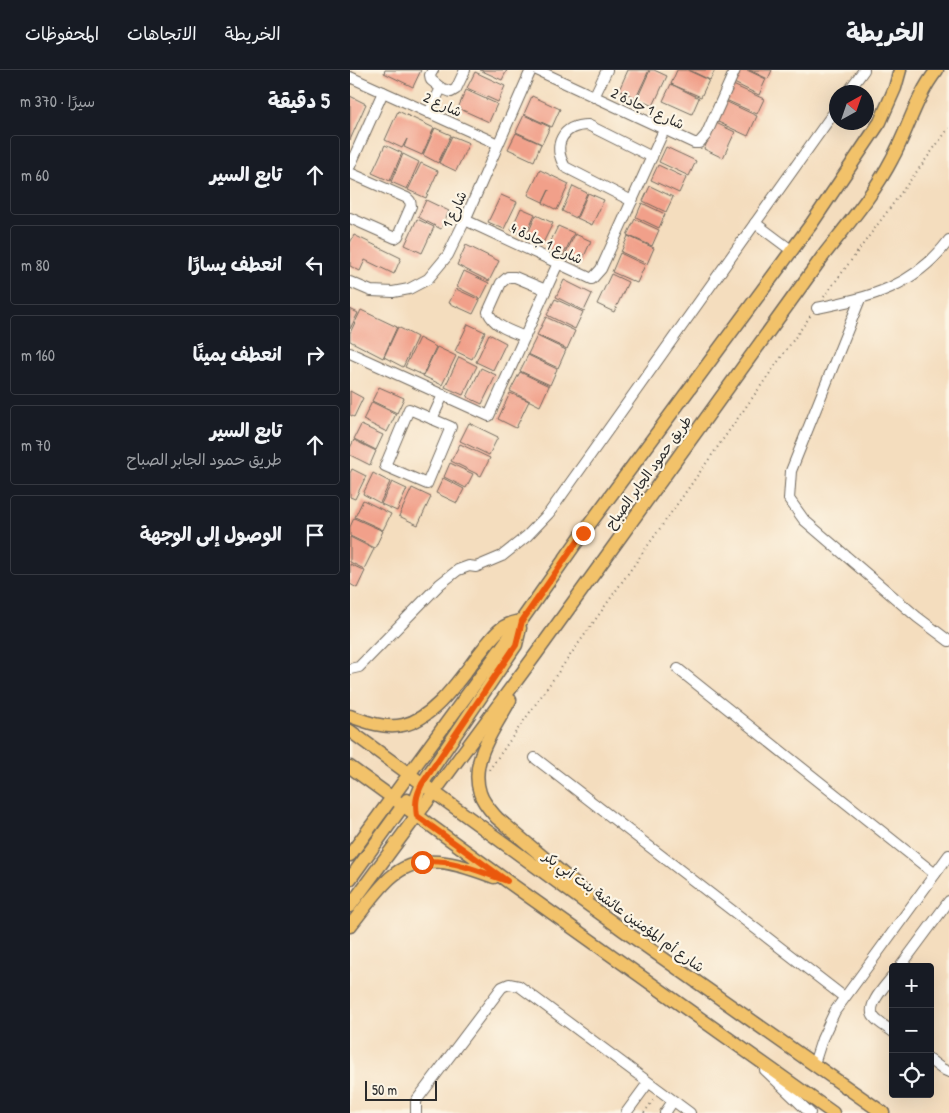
<!DOCTYPE html>
<html lang="ar">
<head>
<meta charset="utf-8">
<style>
  :root { --surface:#171b24; --page:#242831; --text:#f1f3f6; --muted:#9ea1a6; --line:#363941 }
  body { margin:0; font-family:"Patrick Hand","Playpen Sans Arabic",sans-serif; background:var(--page); color:var(--text); direction:rtl }
  .controls { position:absolute; right:15px; bottom:15px; display:grid; overflow:hidden; border-radius:5px; box-shadow:0 5px 20px #0002 }
  .controls button { width:45px; height:45px; display:grid; place-items:center; padding:0; border:0; border-bottom:1px solid var(--line); background:var(--surface); color:var(--text); font:25px sans-serif }
  .compass { position:absolute; left:479px; top:15px; width:45px; height:45px; border-radius:50%; background:var(--surface); box-shadow:0 5px 20px #0002; rotate:40deg }
  .scale { position:absolute; left:15px; bottom:12px; width:72px; box-sizing:border-box; padding-left:5px; border:2px solid #2b2b2b; border-top:0; font-size:14px; line-height:18px; white-space:nowrap; color:#2b2b2b; -webkit-text-stroke:4px #fcf5e5; paint-order:stroke }
  .stop { position:absolute; width:15px; height:15px; margin:-11px; border:4px solid #ea580c; border-radius:50%; background:#fff }
  .stop.end { background:#ea580c; border-color:#fff; box-shadow:0 1px 5px #0008 }
  .list { margin:0; padding:0; list-style:none }
  h2 { display:flex; justify-content:space-between; align-items:center; height:65px; margin:0; padding:0 20px; font-size:21px }
  h2 small { font-size:16px; font-weight:400; color:var(--muted) }
  .list li { display:grid; grid-template-columns:32px 1fr auto; gap:15px; align-items:center; box-sizing:border-box; height:80px; margin:0 10px 10px; padding:0 10px; border:1px solid var(--line); border-radius:5px }
  .list b { display:block; font-size:19px; white-space:nowrap }
  .list p { margin:0; font-size:16px; white-space:nowrap; color:var(--muted) }
  .list em { font-size:16px; font-style:normal; color:var(--muted) }
  .icon { flex:none; width:28px; height:28px; fill:none; stroke:currentColor; stroke-width:2; stroke-linecap:round; stroke-linejoin:round }
  .map { position:relative; flex:none; width:599px; height:1043px; overflow:hidden; direction:ltr }
  header { display:flex; align-items:center; gap:30px; box-sizing:border-box; height:70px; padding:0 25px; background:var(--surface); border-bottom:1px solid var(--line) }
  header strong { font-size:24px }
  nav { display:flex; gap:28px; margin-inline-start:auto; font-size:18px }
  main { display:flex }
  aside { flex:1; background:var(--surface) }
  .map>svg:first-child { display:block }
  .building { fill:#f1a08a }
  .lines { fill:none; stroke-linecap:round; stroke-linejoin:round }
  .minor-casing { stroke:#71695e; stroke-width:12 }
  .major-casing { stroke:#71695e; stroke-width:15 }
  .path { stroke:#71695e; stroke-width:2; stroke-dasharray:1 4; stroke-linecap:butt }
  .minor { stroke:#fff; stroke-width:10 }
  .major { stroke:#f2c26a; stroke-width:12 }
  .route { stroke:#ea580c; stroke-width:6 }
  .labels { text-anchor:middle; dominant-baseline:central; stroke-width:4.5; stroke-linejoin:round; paint-order:stroke }
  .street-label { font-size:14px; fill:#2b2b2b; stroke:#fcf5e5 }
</style>
</head>
<body>
<header>
<strong>الخريطة</strong>
<nav><a>الخريطة</a><a>الاتجاهات</a><a>المحفوظات</a></nav>
</header>
<main>
<div class="map">
<svg width="599" height="1043" viewBox="0 0 599 1043">
  <rect width="100%" height="100%" fill="#fcf5e5"/>
  <filter id="ink" filterUnits="userSpaceOnUse"><feTurbulence type="fractalNoise" baseFrequency=".02" numOctaves="2"/><feDisplacementMap in="SourceGraphic" scale="10" xChannelSelector="R" yChannelSelector="G"/><feConvolveMatrix kernelMatrix="1 2 1 2 8 2 1 2 1" color-interpolation-filters="sRGB"/></filter>
  <filter id="wash" filterUnits="userSpaceOnUse"><feTurbulence type="fractalNoise" baseFrequency=".0096" numOctaves="4" result="noise"/><feDisplacementMap in="SourceGraphic" scale="20" xChannelSelector="R" yChannelSelector="G"/><feGaussianBlur stdDeviation="1.12" result="paint"/><feColorMatrix in="noise" values="0 0 0 0 0 0 0 0 0 0 0 0 0 0 0 0 0 1.4 0 .05"/><feComposite in="paint" operator="in"/></filter>
  <g filter="url(#wash)">
    <rect width="100%" height="100%" fill="#f4ddbe"/>
    <g id="blocks">
      <g class="building">
        <polygon points="35,0 71,0 63,17 34,3"/>
        <polygon points="130,0 157,0 152,10"/>
        <polygon points="278,0 299,0 286,28 269,20"/>
        <polygon points="300,0 304,0 317,6 303,36 287,29"/>
        <polygon points="327,0 337,0 359,10 351,27 321,14"/>
        <polygon points="339,0 365,0 360,10"/>
        <polygon points="390,0 397,0 416,9 409,25 384,13"/>
        <polygon points="399,0 422,0 418,9"/>
        <polygon points="125,2 155,16 148,32 117,18"/>
        <polygon points="321,14 349,28 342,44 313,31"/>
        <polygon points="383,15 414,29 407,44 376,30"/>
        <polygon points="116,20 147,34 139,52 108,38"/>
        <polygon points="0,26 16,34 0,70"/>
        <polygon points="182,26 210,39 202,57 174,44"/>
        <polygon points="375,31 407,46 398,66 366,51"/>
        <polygon points="48,41 84,58 72,85 54,77 57,69 52,78 35,70"/>
        <polygon points="174,45 200,57 192,74 166,62"/>
        <polygon points="366,53 385,62 373,88 354,79"/>
        <polygon points="85,58 101,65 88,93 73,85"/>
        <polygon points="166,63 191,74 184,91 158,79"/>
        <polygon points="102,66 119,73 106,101 89,93"/>
        <polygon points="35,75 52,83 40,111 22,103"/>
        <polygon points="316,77 346,91 339,106 309,92"/>
        <polygon points="53,84 69,92 57,119 41,112"/>
        <polygon points="71,93 88,101 76,128 58,120"/>
        <polygon points="308,95 336,108 329,123 301,110"/>
        <polygon points="190,100 219,114 207,140 193,133 199,120 193,132 178,125"/>
        <polygon points="223,116 237,123 226,148 212,141"/>
        <polygon points="300,116 323,127 316,142 293,131"/>
        <polygon points="238,123 254,130 242,155 227,148"/>
        <polygon points="151,125 167,132 154,159 138,152"/>
        <polygon points="76,130 99,141 91,159 68,147"/>
        <polygon points="292,133 315,144 309,158 286,147"/>
        <polygon points="171,138 185,144 175,166 161,160"/>
        <polygon points="186,145 203,153 192,175 176,168"/>
        <polygon points="67,149 84,157 72,183 55,175"/>
        <polygon points="285,149 309,160 302,176 277,165"/>
        <polygon points="208,156 224,163 213,186 197,179"/>
        <polygon points="225,164 241,171 230,195 214,187"/>
        <polygon points="4,165 51,188 44,204 15,190 10,201 0,196 0,173"/>
        <polygon points="278,166 304,178 297,194 271,182"/>
        <polygon points="116,175 149,191 139,211 107,195"/>
        <polygon points="270,183 295,195 287,213 262,202"/>
        <polygon points="114,201 139,213 131,229 107,217"/>
        <polygon points="261,204 278,212 264,242 247,234"/>
        <polygon points="214,210 242,224 234,241 206,227"/>
        <polygon points="106,219 130,230 123,244 99,233"/>
        <polygon points="205,229 233,242 225,259 197,245"/>
        <polygon points="0,239 8,243 0,259"/>
        <polygon points="11,240 47,257 33,288 0,271 0,263"/>
        <polygon points="196,247 225,261 217,279 187,265"/>
        <polygon points="118,254 135,262 122,289 105,281"/>
        <polygon points="48,257 67,267 53,297 34,287"/>
        <polygon points="139,264 156,273 143,300 126,292"/>
        <polygon points="187,266 216,280 208,298 178,284"/>
        <polygon points="69,268 86,277 73,305 55,297"/>
        <polygon points="87,277 106,286 92,315 73,306"/>
        <polygon points="178,285 207,299 200,315 170,301"/>
        <polygon points="109,287 127,296 113,325 95,317"/>
        <polygon points="131,298 146,305 132,334 117,327"/>
        <polygon points="170,302 199,316 190,336 160,321"/>
        <polygon points="29,317 54,328 47,343 22,331"/>
        <polygon points="0,321 13,328 4,347 0,345"/>
        <polygon points="160,323 179,331 166,358 148,349"/>
        <polygon points="22,332 46,344 37,362 13,350"/>
        <polygon points="119,353 148,367 139,385 110,371"/>
        <polygon points="11,355 33,365 26,380 4,369"/>
        <polygon points="4,370 26,381 20,395 0,385 0,378"/>
        <polygon points="110,374 140,388 131,406 101,391"/>
        <polygon points="100,393 123,404 116,418 94,407"/>
        <polygon points="2,399 16,406 5,429 0,427 0,403"/>
        <polygon points="23,403 40,412 30,433 13,424"/>
        <polygon points="93,408 114,419 107,433 86,423"/>
        <polygon points="42,412 57,419 47,441 31,434"/>
        <polygon points="62,418 81,427 68,455 49,446"/>
        <polygon points="13,430 41,444 33,460 5,447"/>
        <polygon points="4,448 33,461 25,478 0,466 0,457"/>
        <polygon points="0,467 24,479 14,499 0,492"/>
        <polygon points="0,494 15,501 7,518 0,514"/>
      </g>
    </g>
  </g>
  <g filter="url(#ink)">
    <use href="#blocks" fill-opacity="0" stroke="#71695e" stroke-width="1"/>
    <g class="lines">
      <defs>
        <g id="minor">
          <polyline points="83,0 80,5 81,10 91,18 101,22 106,19 115,0"/>
          <polyline points="187,0 344,73 349,73 356,65 385,0"/>
          <polyline points="0,7 148,74"/>
          <polyline points="498,22 514,0"/>
          <polyline points="244,27 257,0"/>
          <polyline points="79,43 91,18"/>
          <polyline points="0,96 33,22"/>
          <polyline points="0,103 57,128 60,131 61,136 48,166 45,168 0,148"/>
          <path d="M 282,131 L 215,97 C 202,75 212,55 238,55 L 302,87"/>
          <polyline points="115,150 242,209 251,199 314,60"/>
          <polyline points="405,153 441,180"/>
          <polyline points="0,212 21,221 43,222 59,219 78,209 98,185 115,150 181,0"/>
          <polyline points="510,229 441,401 439,429 454,450 567,547 599,571"/>
          <path d="M 467,238 C 521,227 564,217 599,170"/>
          <path d="M 175,267 C 161,261 145,257 138,242 L 151,213 L 158,207 L 165,207 L 196,220"/>
          <polyline points="0,283 139,346 208,193"/>
          <polygon points="59,339 101,357 77,414 35,396"/>
          <polyline points="82,349 93,325"/>
          <polyline points="0,599 9,597 90,514 108,500 119,496 126,497 152,486 177,466 199,443 487,38"/>
          <polyline points="328,599 585,804"/>
          <polyline points="185,688 494,927"/>
          <polyline points="550,897 599,831"/>
          <path d="M 543,906 C 536,915 515,936 524,947 C 528,953 537,957 543,962"/>
          <polyline points="580,990 592,999 599,1002"/>
          <polyline points="464,994 472,969 485,941 599,785"/>
          <polyline points="415,1000 460,1043"/>
          <polyline points="66,1043 66,1031 152,917 159,914 169,916 340,1043"/>
          <polyline points="276,1043 298,1013"/>
          <polyline points="315,1043 323,1031"/>
        </g>
        <g id="major">
          <path d="M 160,630 C 145,658 119,690 130,723 C 133,733 141,741 147,748 L 238,825"/>
          <path d="M 0,646 C 16,652 35,659 53,655 C 86,648 112,605 133,579 C 145,564 151,554 171,551"/>
          <polyline points="0,661 273,860 533,1043"/>
          <polyline points="0,697 157,811 483,1043"/>
          <polyline points="67,746 65,731 72,714 166,575 170,558"/>
          <polyline points="0,785 171,551 233,463 462,153 530,52 545,18 550,0"/>
          <polyline points="0,809 57,730"/>
          <path d="M 0,836 L 186,584 L 473,186 C 497,155 524,124 542,89 C 558,60 566,26 587,0"/>
          <path d="M 0,856 C 13,840 25,822 40,808 C 71,779 110,795 144,807"/>
        </g>
      </defs>
      <use href="#minor" class="minor-casing"/>
      <use href="#major" class="major-casing"/>
      <g class="path">
        <polyline points="474,227 599,58"/>
        <polyline points="139,700 461,245"/>
        <polyline points="294,1043 304,1029"/>
      </g>
      <use href="#minor" class="minor"/>
      <use href="#major" class="major"/>
    </g>
  </g>
  <g class="lines" filter="url(#ink)">
    <path class="route" d="M 72,792 C 101,788 130,802 157,811 L 67,746 C 65,733 66,726 72,714 L 166,575 L 172,551 L 233,463"/>
  </g>
  <g class="labels">
    <g class="street-label">
      <text transform="translate(93 34) rotate(24)">شارع 2</text>
      <text transform="translate(298 38) rotate(25)">شارع 1 جادة 2</text>
      <text transform="translate(104 139) rotate(-65)">شارع 1</text>
      <text transform="translate(197 173) rotate(25)">شارع 1 جادة 4</text>
      <text transform="translate(298 402) rotate(-54)">طريق حمود الجابر الصباح</text>
      <text transform="translate(274 841) rotate(36)">شارع أم المؤمنين عائشة بنت أبي بكر</text>
    </g>
  </g>
</svg>
<div class="controls">
<button>+</button>
<button>−</button>
<button><svg class="icon" aria-label="locate" viewBox="0 0 24 24"><circle cx="12" cy="12" r="6"/><path d="M12 2v4M12 18v4M2 12h4M18 12h4"/></svg></button>
</div>
<svg class="compass" viewBox="-18 -18 36 36"><path d="M0-13l5 13h-10z" fill="#e53935"/><path d="M0 13l5-13h-10z" fill="#9ea1a6"/></svg>
<div class="scale">50 m</div>
<div class="stop" style="left:72px;top:792px"></div>
<div class="stop end" style="left:233px;top:463px"></div>
</div>
<aside>
<h2>5 دقيقة<small>سيرًا · 370 m</small></h2>
<ul class="list">
<li><svg class="icon" aria-label="ahead" viewBox="0 0 24 24"><path d="M12 20V5M6 11l6-6 6 6"/></svg><div><b>تابع السير</b></div><em>60 m</em></li>
<li><svg class="icon" aria-label="left" viewBox="0 0 24 24"><path d="M17 20v-9H6M10 6l-5 5 5 5"/></svg><div><b>انعطف يسارًا</b></div><em>80 m</em></li>
<li><svg class="icon" aria-label="right" viewBox="0 0 24 24"><path d="M7 20v-9h11M14 6l5 5-5 5"/></svg><div><b>انعطف يمينًا</b></div><em>160 m</em></li>
<li><svg class="icon" aria-label="ahead" viewBox="0 0 24 24"><path d="M12 20V5M6 11l6-6 6 6"/></svg><div><b>تابع السير</b><p>طريق حمود الجابر الصباح</p></div><em>70 m</em></li>
<li><svg class="icon" aria-label="arrive" viewBox="0 0 24 24"><path d="M6 21V4h12l-3 4 3 4H6"/></svg><div><b>الوصول إلى الوجهة</b></div></li>
</ul>
</aside>
</main>
</body>
</html>
